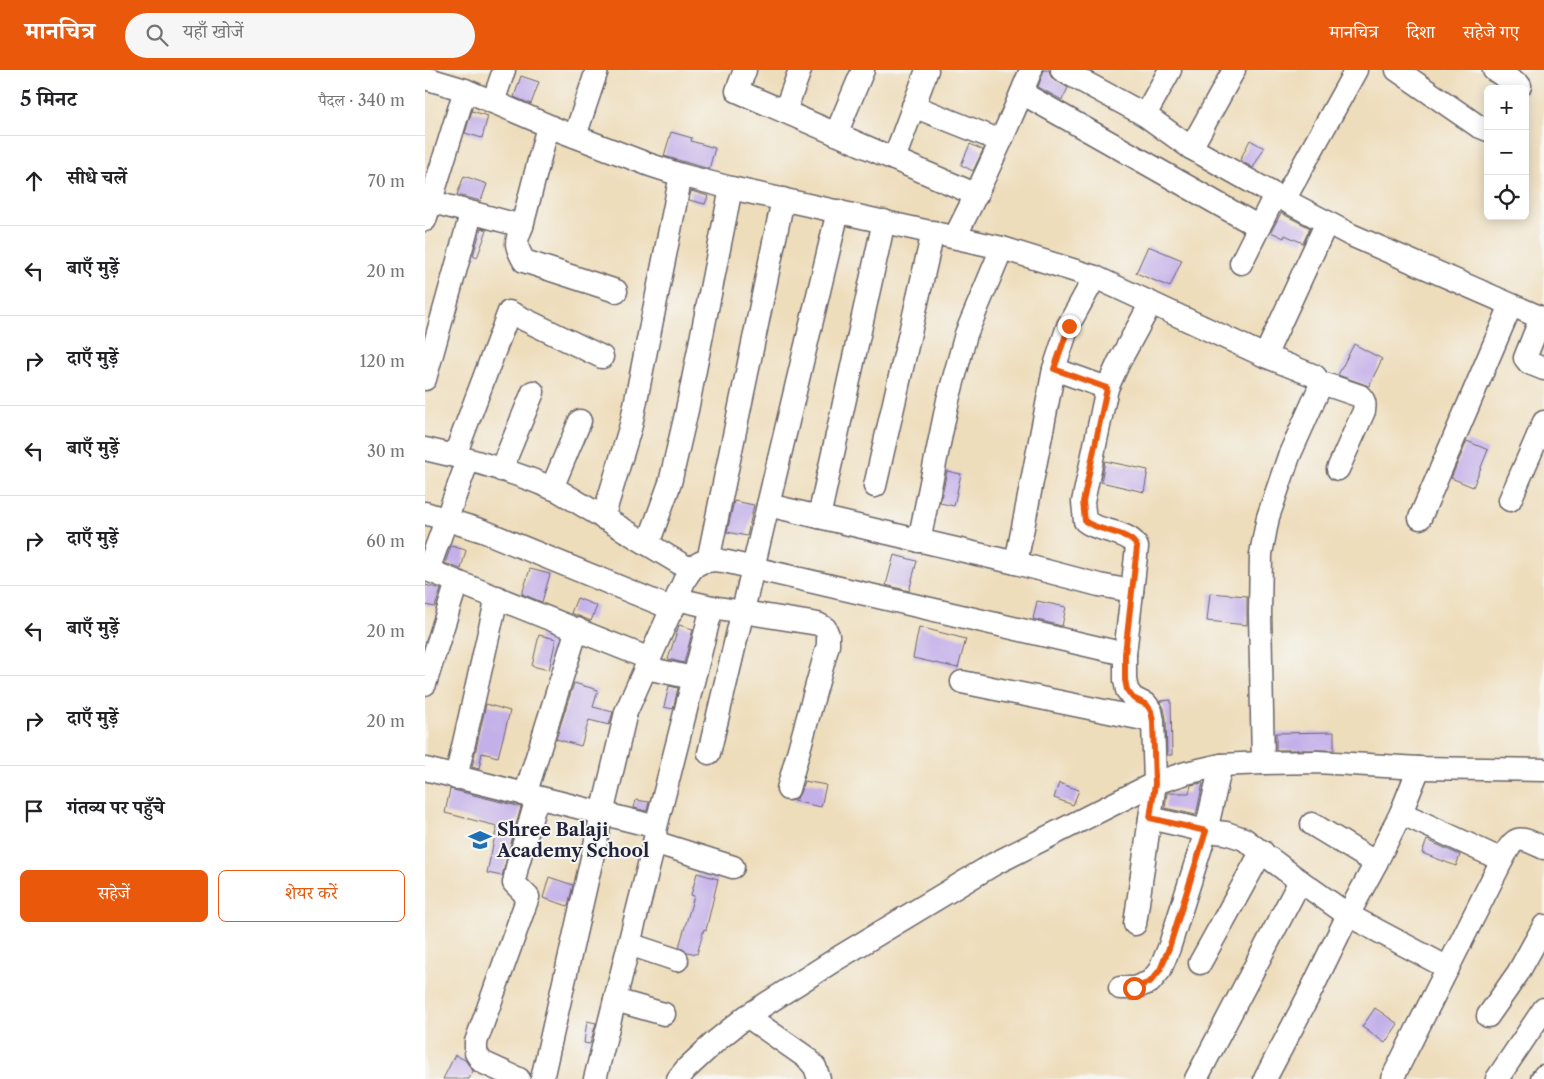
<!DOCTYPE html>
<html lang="hi">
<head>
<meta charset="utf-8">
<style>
  :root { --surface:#fff; --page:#f6f6f6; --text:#202124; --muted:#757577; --line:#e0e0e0; --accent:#ea580c }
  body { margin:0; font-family:"Libre Caslon Text","Noto Serif Devanagari",serif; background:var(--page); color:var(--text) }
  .controls { position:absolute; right:15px; top:15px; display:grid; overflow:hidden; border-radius:8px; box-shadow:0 2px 12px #0003 }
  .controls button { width:45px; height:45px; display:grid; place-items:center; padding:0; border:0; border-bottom:1px solid var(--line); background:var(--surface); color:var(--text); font:25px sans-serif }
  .stop { position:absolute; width:15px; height:15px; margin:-11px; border:4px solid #ea580c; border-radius:50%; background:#fff }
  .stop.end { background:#ea580c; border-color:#fff; box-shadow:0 1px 5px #0008 }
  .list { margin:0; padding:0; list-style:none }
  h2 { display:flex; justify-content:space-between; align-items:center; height:65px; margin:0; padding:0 20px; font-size:21px }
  h2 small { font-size:16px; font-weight:400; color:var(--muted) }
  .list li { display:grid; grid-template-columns:32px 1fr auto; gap:15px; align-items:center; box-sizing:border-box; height:90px; padding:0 20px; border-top:1px solid var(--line) }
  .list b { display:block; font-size:19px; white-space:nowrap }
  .list em { font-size:16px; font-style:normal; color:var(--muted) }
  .actions { display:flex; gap:10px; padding:15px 20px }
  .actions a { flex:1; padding:11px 0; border:1px solid var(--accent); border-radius:8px; text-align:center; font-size:18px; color:var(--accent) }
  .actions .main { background:var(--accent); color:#fff }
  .icon { flex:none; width:28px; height:28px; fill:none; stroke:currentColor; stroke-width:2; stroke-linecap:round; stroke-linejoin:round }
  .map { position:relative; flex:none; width:1119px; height:1009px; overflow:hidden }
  header { display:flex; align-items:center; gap:30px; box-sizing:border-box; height:70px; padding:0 25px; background:var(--accent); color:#fff }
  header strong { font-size:24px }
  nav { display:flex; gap:28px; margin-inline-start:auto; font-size:18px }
  .search { width:350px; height:45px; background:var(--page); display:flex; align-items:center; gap:12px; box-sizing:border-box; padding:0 18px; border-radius:28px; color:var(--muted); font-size:19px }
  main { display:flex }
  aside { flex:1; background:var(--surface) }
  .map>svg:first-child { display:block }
  .building { fill:#c4b0e9 }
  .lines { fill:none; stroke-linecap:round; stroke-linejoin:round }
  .minor-casing { stroke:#696368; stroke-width:25 }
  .minor { stroke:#fff; stroke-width:22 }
  .route { stroke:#ea580c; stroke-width:6 }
  .labels { text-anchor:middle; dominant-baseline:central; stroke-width:4; stroke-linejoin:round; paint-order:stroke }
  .poi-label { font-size:18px; font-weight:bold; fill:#22223b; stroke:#f6f6f2; text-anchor:start }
</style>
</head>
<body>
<header>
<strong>मानचित्र</strong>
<div class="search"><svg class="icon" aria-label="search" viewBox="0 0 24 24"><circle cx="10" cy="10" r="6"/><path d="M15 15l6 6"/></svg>यहाँ खोजें</div>
<nav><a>मानचित्र</a><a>दिशा</a><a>सहेजे गए</a></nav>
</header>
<main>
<aside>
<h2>5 मिनट<small>पैदल · 340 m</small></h2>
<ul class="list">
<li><svg class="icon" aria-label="ahead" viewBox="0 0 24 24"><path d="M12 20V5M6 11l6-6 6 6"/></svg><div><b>सीधे चलें</b></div><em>70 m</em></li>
<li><svg class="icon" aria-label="left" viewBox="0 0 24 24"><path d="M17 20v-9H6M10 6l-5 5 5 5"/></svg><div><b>बाएँ मुड़ें</b></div><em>20 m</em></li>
<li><svg class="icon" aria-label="right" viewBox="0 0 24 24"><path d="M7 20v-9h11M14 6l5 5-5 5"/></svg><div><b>दाएँ मुड़ें</b></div><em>120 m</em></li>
<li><svg class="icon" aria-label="left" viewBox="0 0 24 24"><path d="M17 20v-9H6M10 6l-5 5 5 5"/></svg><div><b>बाएँ मुड़ें</b></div><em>30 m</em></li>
<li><svg class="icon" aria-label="right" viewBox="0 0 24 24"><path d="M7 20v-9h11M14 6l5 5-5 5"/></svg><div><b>दाएँ मुड़ें</b></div><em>60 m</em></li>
<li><svg class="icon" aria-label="left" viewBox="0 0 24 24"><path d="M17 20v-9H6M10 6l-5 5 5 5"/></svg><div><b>बाएँ मुड़ें</b></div><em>20 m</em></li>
<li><svg class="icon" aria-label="right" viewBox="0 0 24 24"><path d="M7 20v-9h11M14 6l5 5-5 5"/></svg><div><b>दाएँ मुड़ें</b></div><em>20 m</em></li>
<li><svg class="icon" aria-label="arrive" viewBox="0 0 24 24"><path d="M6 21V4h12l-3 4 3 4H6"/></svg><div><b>गंतव्य पर पहुँचे</b></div></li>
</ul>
<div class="actions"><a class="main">सहेजें</a><a>शेयर करें</a></div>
</aside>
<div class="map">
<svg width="1119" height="1009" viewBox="0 0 1119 1009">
  <rect width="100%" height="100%" fill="#f6f6f2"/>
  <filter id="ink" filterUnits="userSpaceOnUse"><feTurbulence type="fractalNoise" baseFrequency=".02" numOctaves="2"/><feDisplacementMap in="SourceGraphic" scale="10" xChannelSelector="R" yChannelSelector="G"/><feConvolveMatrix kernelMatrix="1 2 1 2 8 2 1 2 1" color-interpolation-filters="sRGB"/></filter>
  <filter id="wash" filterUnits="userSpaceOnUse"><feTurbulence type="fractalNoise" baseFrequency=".0096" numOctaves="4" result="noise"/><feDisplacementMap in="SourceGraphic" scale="20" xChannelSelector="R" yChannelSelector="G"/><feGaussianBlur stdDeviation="1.12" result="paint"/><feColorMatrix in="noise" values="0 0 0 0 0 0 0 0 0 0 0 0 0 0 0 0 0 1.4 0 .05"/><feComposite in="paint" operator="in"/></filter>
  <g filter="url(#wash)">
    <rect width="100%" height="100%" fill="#edb"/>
    <g id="blocks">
      <g class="building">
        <polygon points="619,0 624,0 626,7 643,18 637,30 613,17"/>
        <polygon points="96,6 114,12 106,34 89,27"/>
        <polygon points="47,41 63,46 57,68 40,63"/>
        <polygon points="246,62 267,68 266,71 290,78 284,99 239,86"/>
        <polygon points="825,70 839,78 828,98 815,90"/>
        <polygon points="545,74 558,80 548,101 536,95"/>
        <polygon points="39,106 62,114 56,131 32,125"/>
        <polygon points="266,121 283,126 280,134 264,130"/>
        <polygon points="856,143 885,158 878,173 860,165 859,168 846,162"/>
        <polygon points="56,158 62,160 52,188 48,186"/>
        <polygon points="723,176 757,190 745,217 711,203"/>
        <polygon points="929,274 957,289 944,316 913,305"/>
        <polygon points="1042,371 1063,380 1048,417 1026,408"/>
        <polygon points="680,391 723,400 719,422 676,412"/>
        <polygon points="522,401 536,404 529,436 515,433"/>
        <polygon points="309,431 329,435 322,466 302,462"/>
        <polygon points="26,476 41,480 36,499 20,493"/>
        <polygon points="469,485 492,491 484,521 461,515"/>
        <polygon points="105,499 125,504 117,532 97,524"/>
        <polygon points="0,515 16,519 10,537 0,535"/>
        <polygon points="785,523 822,526 822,555 782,551"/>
        <polygon points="152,528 172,536 166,551 146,543"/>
        <polygon points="612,531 641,537 637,556 608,549"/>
        <polygon points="254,555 268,559 259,593 243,589"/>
        <polygon points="494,557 541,569 533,598 488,588"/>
        <polygon points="114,565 131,569 124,600 107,596"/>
        <polygon points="149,613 173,620 168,637 188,642 184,655 164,650 156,676 131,669"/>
        <polygon points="244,616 253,618 248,639 239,637"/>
        <polygon points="746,630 747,685 742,685 741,649 739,638 735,631"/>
        <polygon points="61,634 85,641 73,687 57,683 54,699 47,697"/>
        <polygon points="909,662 909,680 851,680 851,663"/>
        <polygon points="379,711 401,715 396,737 368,731 372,728 375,723"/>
        <polygon points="634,713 654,720 648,735 629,728"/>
        <polygon points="777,713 778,713 771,745 740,738 742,723 764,723 766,715"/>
        <polygon points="25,719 96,737 77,806 62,803 72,756 20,743"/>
        <polygon points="211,730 224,732 222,741 209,738"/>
        <polygon points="1002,770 1035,785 1031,796 997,783"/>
        <polygon points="272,803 293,809 281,860 279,859 272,884 262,882 254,877 269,826 266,825"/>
        <polygon points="124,807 148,815 143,836 118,828"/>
        <polygon points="950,938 973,954 960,973 937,957"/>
        <polygon points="162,951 171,953 165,974 159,973"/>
        <polygon points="30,985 40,990 48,1001 44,1009 18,1009"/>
      </g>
    </g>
  </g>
  <g filter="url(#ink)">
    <use href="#blocks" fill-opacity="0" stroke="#696368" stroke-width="1"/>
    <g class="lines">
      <defs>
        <g id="minor">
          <polyline points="320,0 312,21 552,125"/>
          <polyline points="637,0 720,45 766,78 850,125 926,165 1119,249"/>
          <polyline points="972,0 1053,56 1063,60"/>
          <polyline points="1069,0 1095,16"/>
          <polyline points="0,8 40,20 136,61 225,95 256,105 306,118 577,178 670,207 840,286 890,306 894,312 894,319 864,386 843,447 836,484 835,543 838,693"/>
          <polyline points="597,23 834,157"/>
          <polyline points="68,32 79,0"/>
          <polyline points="488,36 576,71"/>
          <polyline points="360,41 375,0"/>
          <polyline points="720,45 745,0"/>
          <path d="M 123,56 L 97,156 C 90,173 90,175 99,191 L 191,221"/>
          <polyline points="411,64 438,0"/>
          <polyline points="150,66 172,0"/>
          <polyline points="766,78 809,0"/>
          <polyline points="469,89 502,0"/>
          <polyline points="0,130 97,156"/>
          <polyline points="859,130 931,0"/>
          <polyline points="0,150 40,20"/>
          <path d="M 530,167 C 558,112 583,57 606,0"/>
          <polyline points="816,193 850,125"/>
          <polyline points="1116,248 1100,288 1104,293 1119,299"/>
          <polyline points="840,286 902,152"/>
          <polyline points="629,299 682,318"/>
          <polyline points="0,309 46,144"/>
          <path d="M 894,312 L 935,326 C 940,331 940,334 939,341 L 913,399"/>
          <path d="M 0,379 C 45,389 91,402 134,421 L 266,500"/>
          <polyline points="30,385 84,242 177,287"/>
          <polyline points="76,400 108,322"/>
          <polyline points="450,416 508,162"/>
          <polyline points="127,418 155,351"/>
          <polyline points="1085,430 1119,352"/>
          <polyline points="343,435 591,493 674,515 707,521"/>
          <polyline points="0,443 58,461 248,539"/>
          <polyline points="394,447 459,151"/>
          <polyline points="178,448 206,355 256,105"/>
          <polyline points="995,448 1086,235"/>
          <polyline points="494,471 523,330 541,264 577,178"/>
          <polyline points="223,474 245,413 262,340 306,118"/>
          <polyline points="283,491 358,129"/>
          <polyline points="591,493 629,299 643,256 670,207"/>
          <polyline points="0,499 225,589"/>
          <polyline points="3,500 43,390"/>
          <polyline points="252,529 287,537 393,554 400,558 403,565 403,575 363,719"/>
          <polyline points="221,598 268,608"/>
          <polyline points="537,612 728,651"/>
          <polyline points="0,614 32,512"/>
          <polyline points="284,683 413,141"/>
          <path d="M 0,699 L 216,753 C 225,755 229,757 231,767 L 170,1009"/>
          <polyline points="31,708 72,527"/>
          <polyline points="100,725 152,559"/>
          <path d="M 976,743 L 1077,790 C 1091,764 1093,766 1119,778"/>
          <polyline points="725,748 781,761 801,763 819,769 875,811 923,845 1023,898"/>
          <polyline points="887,754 951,793"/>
          <polyline points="230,761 287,537"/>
          <polyline points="229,772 308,797"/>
          <path d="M 710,854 L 730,713 L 728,651 L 726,641 L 722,635 L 708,628 L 702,620 L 700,610 L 700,584 L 712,477 C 706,461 673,462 660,451 L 658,432 L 682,318 L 694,292 L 726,233"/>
          <polyline points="204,874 252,890"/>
          <polyline points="775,893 837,781"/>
          <polyline points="695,918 709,918 725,912 735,900 744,878 781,761 796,695"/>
          <polyline points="190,930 239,944"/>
          <polyline points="322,946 382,988 390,997 394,1009"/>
          <polyline points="1063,946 1093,903 1119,856"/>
          <polyline points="94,1009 57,992 51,983 51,972 103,827 89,813 92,797 112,728"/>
          <path d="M 117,1009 L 177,744 L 201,642 L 260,509 C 264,503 267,497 273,494 C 288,485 313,495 328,498 L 700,584"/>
          <polyline points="253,1009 261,999 291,971 322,946 413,888 569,794 730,713 761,703 796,695 838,693 892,692 994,698 1119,700"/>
          <polyline points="771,1009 875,811"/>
          <polyline points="840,1009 882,929 923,845 951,793 976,743 994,698"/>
          <polyline points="967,1009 1077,790"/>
          <polyline points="1072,1009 1119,939"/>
          <polyline points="1117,1009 1119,1006"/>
        </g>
      </defs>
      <use href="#minor" class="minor-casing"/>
      <use href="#minor" class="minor"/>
    </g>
  </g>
  <g class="lines" filter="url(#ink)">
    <path class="route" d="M 644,256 L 629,299 L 682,318 L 658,432 L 660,451 C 673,462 706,461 712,477 L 700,584 L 700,610 L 702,620 L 708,628 L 722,635 L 726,641 L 728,651 L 730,714 L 725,748 L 781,761 L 744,878 L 735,900 L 725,912 L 709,918"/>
  </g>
  <defs>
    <symbol id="school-bare" viewBox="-9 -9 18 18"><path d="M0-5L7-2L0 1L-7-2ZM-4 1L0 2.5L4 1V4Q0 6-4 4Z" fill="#1f6fb2" stroke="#f6f6f2" stroke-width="2.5" paint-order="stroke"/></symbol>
  </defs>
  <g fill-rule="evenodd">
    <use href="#school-bare" x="39" y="754" width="32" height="32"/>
  </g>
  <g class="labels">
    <g class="poi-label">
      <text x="72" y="760">Shree Balaji<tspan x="72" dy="21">Academy School</tspan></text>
    </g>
  </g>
</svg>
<div class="controls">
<button>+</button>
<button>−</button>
<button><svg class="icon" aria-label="locate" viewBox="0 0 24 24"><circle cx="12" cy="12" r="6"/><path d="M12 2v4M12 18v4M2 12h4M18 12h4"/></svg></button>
</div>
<div class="stop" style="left:709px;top:918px"></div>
<div class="stop end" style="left:644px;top:256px"></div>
</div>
</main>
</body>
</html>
